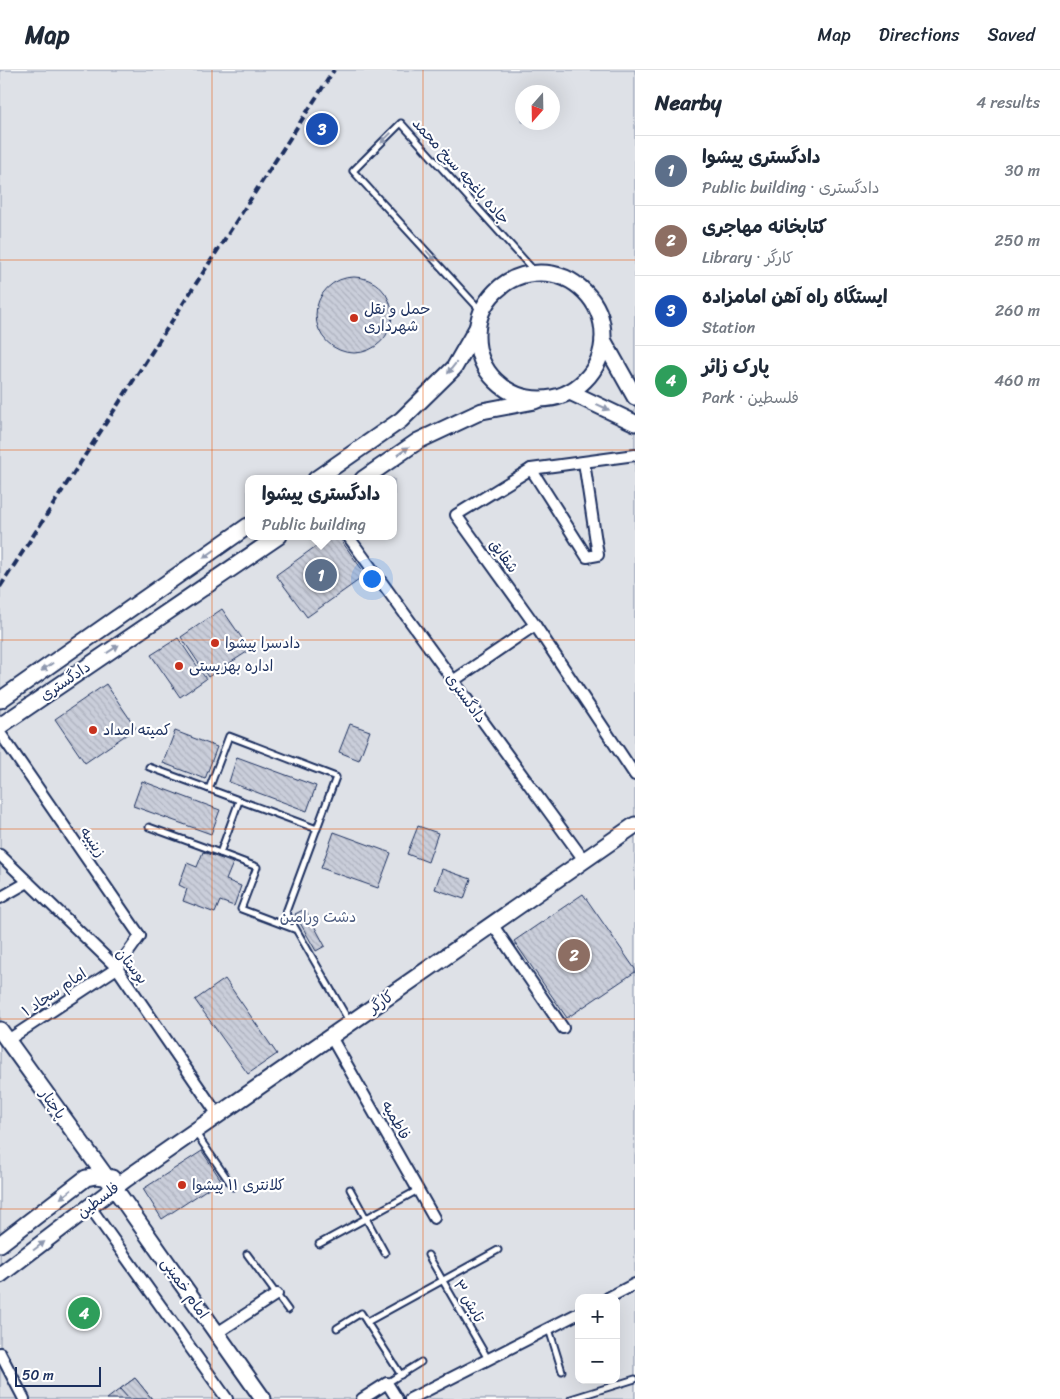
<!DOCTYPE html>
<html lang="en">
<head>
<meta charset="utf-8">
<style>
  :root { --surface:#fff; --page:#f6f6f7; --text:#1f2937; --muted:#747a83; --line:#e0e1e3; --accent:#c8321e }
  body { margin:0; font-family:Sriracha,"Playpen Sans Arabic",sans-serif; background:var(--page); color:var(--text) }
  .controls { position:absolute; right:15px; bottom:15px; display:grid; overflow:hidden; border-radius:10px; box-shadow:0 5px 20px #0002 }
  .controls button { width:45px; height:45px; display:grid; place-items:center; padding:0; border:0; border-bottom:1px solid var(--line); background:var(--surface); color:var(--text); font:25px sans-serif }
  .compass { position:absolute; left:515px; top:15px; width:45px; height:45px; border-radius:50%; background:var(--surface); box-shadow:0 5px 20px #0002; rotate:200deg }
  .scale { position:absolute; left:15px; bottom:12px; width:86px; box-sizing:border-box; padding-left:5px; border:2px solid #1b2f5e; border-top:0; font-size:14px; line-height:18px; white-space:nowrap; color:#1b2f5e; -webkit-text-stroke:4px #fff; paint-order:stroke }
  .you { position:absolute; left:371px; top:508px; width:18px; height:18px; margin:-12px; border:4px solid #fff; border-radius:50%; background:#1a73e8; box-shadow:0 0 0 8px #1a73e833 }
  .badge { display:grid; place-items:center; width:32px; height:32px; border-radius:50%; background:var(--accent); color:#fff; font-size:16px; font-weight:700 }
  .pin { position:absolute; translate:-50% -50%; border:2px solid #fff; box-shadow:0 1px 5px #0006 }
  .popup { position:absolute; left:245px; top:405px; width:152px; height:65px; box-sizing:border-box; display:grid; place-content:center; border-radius:10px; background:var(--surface); filter:drop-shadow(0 1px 4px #0005); font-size:16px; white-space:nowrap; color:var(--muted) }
  .popup b { font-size:19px; color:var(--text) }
  .popup::after { content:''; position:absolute; left:50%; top:100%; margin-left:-10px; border:10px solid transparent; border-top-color:var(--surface) }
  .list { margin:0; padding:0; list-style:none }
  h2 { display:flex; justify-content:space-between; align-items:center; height:65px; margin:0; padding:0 20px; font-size:21px }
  h2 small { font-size:16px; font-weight:400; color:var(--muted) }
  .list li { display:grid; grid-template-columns:32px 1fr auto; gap:15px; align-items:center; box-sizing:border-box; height:70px; padding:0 20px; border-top:1px solid var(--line) }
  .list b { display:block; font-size:19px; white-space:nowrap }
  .list p { margin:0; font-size:16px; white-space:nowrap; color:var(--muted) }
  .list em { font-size:16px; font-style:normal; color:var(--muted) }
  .map { position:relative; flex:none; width:635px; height:1329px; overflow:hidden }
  header { display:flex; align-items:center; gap:30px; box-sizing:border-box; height:70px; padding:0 25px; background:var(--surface); border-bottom:1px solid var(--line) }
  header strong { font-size:24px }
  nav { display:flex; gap:28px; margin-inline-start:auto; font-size:18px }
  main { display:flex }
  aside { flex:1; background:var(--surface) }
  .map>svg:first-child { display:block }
  .park { fill:#dee1e7; stroke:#7c88a2; fill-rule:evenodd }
  .building { fill:url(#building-back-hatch); stroke:#1b2f5e }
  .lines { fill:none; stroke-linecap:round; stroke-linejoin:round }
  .service-casing { stroke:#1b2f5e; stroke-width:9 }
  .minor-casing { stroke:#1b2f5e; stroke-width:14 }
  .secondary-casing { stroke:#1b2f5e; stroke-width:19 }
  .service { stroke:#fff; stroke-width:5 }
  .minor { stroke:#fff; stroke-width:10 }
  .secondary { stroke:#fff; stroke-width:15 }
  .rail { stroke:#1b2f5e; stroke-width:4; stroke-dasharray:8 4; stroke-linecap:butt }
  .oneway { fill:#8d97ae }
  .grid { fill:none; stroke:#e8590c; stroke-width:1; stroke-opacity:0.55 }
  .poi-dot { fill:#c8321e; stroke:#fff; stroke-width:2 }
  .labels { text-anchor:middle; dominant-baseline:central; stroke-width:4.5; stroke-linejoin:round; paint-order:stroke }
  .street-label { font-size:15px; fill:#1b2f5e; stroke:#fff }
  .poi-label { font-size:15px; fill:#1b2f5e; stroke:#fff; text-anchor:start }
  .park-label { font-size:15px; fill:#4c5c80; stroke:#fff }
</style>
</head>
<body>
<header>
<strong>Map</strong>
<nav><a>Map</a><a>Directions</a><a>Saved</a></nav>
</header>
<main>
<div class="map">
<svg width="635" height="1329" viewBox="0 0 635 1329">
  <defs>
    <pattern id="building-back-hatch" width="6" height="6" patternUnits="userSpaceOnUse" patternTransform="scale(1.25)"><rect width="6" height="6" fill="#caceda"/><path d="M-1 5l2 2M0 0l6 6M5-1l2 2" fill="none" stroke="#adb1be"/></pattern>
  </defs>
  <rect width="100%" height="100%" fill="#fff"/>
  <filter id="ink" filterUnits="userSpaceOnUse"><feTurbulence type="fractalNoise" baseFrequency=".02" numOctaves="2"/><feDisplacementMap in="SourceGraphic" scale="10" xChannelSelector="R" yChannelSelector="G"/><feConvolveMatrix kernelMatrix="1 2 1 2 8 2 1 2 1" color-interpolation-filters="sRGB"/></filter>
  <g filter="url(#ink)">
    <path class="park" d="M 0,0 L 635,0 L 635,1329 L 0,1329 ZM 522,22 L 552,22 L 552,52 L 522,52 ZM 248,409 L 394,409 L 394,466 L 248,466 ZM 579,1228 L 616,1228 L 616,1310 L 579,1310 Z"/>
    <g class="building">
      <circle cx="354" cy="245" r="38"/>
      <polygon points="330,466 338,466 366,505 307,547 276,505"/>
      <polygon points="222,539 250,580 208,607 181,567"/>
      <polygon points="178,568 206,609 180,627 151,585"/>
      <polygon points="106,614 136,658 85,693 55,649"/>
      <polygon points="350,654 370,661 359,690 339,682"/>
      <polygon points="175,661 217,677 205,709 163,693"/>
      <polygon points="237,687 316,716 307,741 229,712"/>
      <polygon points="142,711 220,740 211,764 133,736"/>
      <polygon points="418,756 438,763 428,792 407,784"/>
      <polygon points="334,762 391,783 378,818 321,798"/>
      <polygon points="203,782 233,793 226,810 241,816 234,836 220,831 215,843 183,831 187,819 179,815 187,793 197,797"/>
      <polygon points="442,799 471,809 464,829 435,819"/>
      <polygon points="583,824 635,899 635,902 567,948 514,871"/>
      <polygon points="305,839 325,876 316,881 295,844"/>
      <polygon points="225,909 277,984 248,1004 195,930"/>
      <polygon points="202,1081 221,1110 162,1149 143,1119"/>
      <polygon points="135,1308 152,1329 107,1329 120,1319"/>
      <polygon points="135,1308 152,1329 129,1329 120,1319"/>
    </g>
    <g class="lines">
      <defs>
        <g id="service">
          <polyline points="482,242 353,101 401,53 536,203"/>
          <polyline points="149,697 209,719 229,666 336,707 286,842 349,951"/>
          <polyline points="209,719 317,759"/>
          <polyline points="149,757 220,783 239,731"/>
          <polyline points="220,783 257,797 241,839 294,859"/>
          <polyline points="195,1062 233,1117"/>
          <polyline points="350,1119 385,1183"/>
          <polyline points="319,1174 418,1120"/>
          <polyline points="247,1184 288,1240"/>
          <polyline points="428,1185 488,1289"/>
          <polyline points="367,1252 498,1180"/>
          <polyline points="337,1258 361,1243 401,1305"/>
          <polyline points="549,1259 562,1301"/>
          <polyline points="387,1313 421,1292"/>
          <polyline points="571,1329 635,1309"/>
        </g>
        <g id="minor">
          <polyline points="635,385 531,399 456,445 535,555 635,705"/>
          <polyline points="531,399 587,487 598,485 584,392"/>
          <polyline points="348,466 584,790"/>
          <polyline points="453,611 535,555"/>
          <polyline points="0,663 140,866 117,898 8,970"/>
          <polyline points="0,785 117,898 218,1045"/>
          <polyline points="0,828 28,812"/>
          <polyline points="492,854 563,958"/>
          <polyline points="331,967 434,1148"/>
          <polyline points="90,1137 227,1329"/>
          <polyline points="608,1228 635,1214"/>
          <polyline points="217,1263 277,1224"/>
          <polyline points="0,1283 24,1329"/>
          <polyline points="362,1329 387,1313 397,1329"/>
          <polyline points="410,1329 579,1243"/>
        </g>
        <g id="secondary">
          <circle cx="540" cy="266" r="63"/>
          <polyline points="603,270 635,327"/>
          <polyline points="570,322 635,353"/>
          <polyline points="316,409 401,350 454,298 477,258"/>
          <polyline points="363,409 418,371 482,341 535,331"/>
          <polyline points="0,630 248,456"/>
          <polyline points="0,656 279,466"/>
          <polyline points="0,960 125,1133 263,1329"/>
          <polyline points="0,1174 86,1108 96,1106 112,1108"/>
          <polyline points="0,1205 126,1109 635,755"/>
        </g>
      </defs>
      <use href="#service" class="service-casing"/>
      <use href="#minor" class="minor-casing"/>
      <use href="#secondary" class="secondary-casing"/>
      <use href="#service" class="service"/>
      <use href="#minor" class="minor"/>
      <use href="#secondary" class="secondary"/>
      <polyline class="rail" points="0,517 334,0"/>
    </g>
    <defs><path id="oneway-solid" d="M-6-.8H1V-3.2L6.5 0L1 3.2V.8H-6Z" transform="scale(1.25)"/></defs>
    <g class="oneway">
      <use href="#oneway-solid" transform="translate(386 68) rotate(135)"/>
      <use href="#oneway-solid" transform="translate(431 186) rotate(48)"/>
      <use href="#oneway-solid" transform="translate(452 298) rotate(128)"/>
      <use href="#oneway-solid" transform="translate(603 337) rotate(25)"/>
      <use href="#oneway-solid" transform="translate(403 381) rotate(-35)"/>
      <use href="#oneway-solid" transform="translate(209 484) rotate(145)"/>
      <use href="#oneway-solid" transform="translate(113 579) rotate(-34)"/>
      <use href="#oneway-solid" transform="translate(47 597) rotate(145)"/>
      <use href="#oneway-solid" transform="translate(66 1124) rotate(142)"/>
      <use href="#oneway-solid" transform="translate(39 1176) rotate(-37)"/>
    </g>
  </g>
  <path class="grid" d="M 212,0 L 212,1329M 423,0 L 423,1329M 0,190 L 635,190M 0,380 L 635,380M 0,570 L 635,570M 0,759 L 635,759M 0,949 L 635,949M 0,1139 L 635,1139"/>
  <g class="poi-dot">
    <circle cx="354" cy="248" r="5"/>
    <circle cx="215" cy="573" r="5"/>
    <circle cx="179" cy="596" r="5"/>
    <circle cx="93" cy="660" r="5"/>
    <circle cx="182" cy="1115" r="5"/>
  </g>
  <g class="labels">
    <g class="street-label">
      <text transform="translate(461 101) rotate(48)">جاده باغچه سیخ محمد</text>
      <text transform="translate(504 486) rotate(54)">شقايق</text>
      <text transform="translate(65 611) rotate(-34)">دادگستری</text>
      <text transform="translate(466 628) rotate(54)">دادگستری</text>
      <text transform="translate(93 772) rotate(55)">زينبيه</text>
      <text transform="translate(132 896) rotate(51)">بوستان</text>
      <text transform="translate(54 922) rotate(-34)">امام سجاد ۱</text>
      <text transform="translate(381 932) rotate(-35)">کارگر</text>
      <text transform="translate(53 1034) rotate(55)">پاچنار</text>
      <text transform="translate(396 1050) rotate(61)">فاطميه</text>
      <text transform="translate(98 1130) rotate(-37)">فلسطین</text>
      <text transform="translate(185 1218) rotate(55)">امام خمینی</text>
      <text transform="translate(469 1231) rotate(60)">تابش ۳</text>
    </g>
    <g class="poi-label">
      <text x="364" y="239">حمل و نقل<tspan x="364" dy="17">شهرداری</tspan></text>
      <text x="225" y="573">دادسرا پیشوا</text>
      <text x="189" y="596">اداره بهزیستی</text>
      <text x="103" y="660">کمیته امداد</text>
      <text x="192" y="1115">کلانتری ۱۱ پیشوا</text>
    </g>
    <g class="park-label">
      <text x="318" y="847">دشت ورامین</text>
    </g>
  </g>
</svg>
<div class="controls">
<button>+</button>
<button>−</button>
</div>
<svg class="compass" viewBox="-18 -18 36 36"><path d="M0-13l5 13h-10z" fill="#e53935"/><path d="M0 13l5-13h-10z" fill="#747a83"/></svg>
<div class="scale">50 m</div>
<div class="you"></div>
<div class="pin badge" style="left:321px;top:505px;background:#5c6f8a">1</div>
<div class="popup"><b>دادگستری پیشوا</b>Public building</div>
<div class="pin badge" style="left:574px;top:885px;background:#8d6e63">2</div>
<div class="pin badge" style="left:322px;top:59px;background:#1a4fb4">3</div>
<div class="pin badge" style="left:84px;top:1243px;background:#2e9e5b">4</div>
</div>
<aside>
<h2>Nearby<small>4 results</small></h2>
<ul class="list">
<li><span class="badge" style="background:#5c6f8a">1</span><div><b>دادگستری پیشوا</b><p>Public building · دادگستری</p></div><em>30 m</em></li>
<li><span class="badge" style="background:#8d6e63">2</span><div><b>کتابخانه مهاجری</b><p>Library · کارگر</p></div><em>250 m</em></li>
<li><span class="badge" style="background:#1a4fb4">3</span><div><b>ایستگاه راه آهن امامزاده</b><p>Station</p></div><em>260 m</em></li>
<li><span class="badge" style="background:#2e9e5b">4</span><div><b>پارک زائر</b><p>Park · فلسطین</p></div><em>460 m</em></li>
</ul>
</aside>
</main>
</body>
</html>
